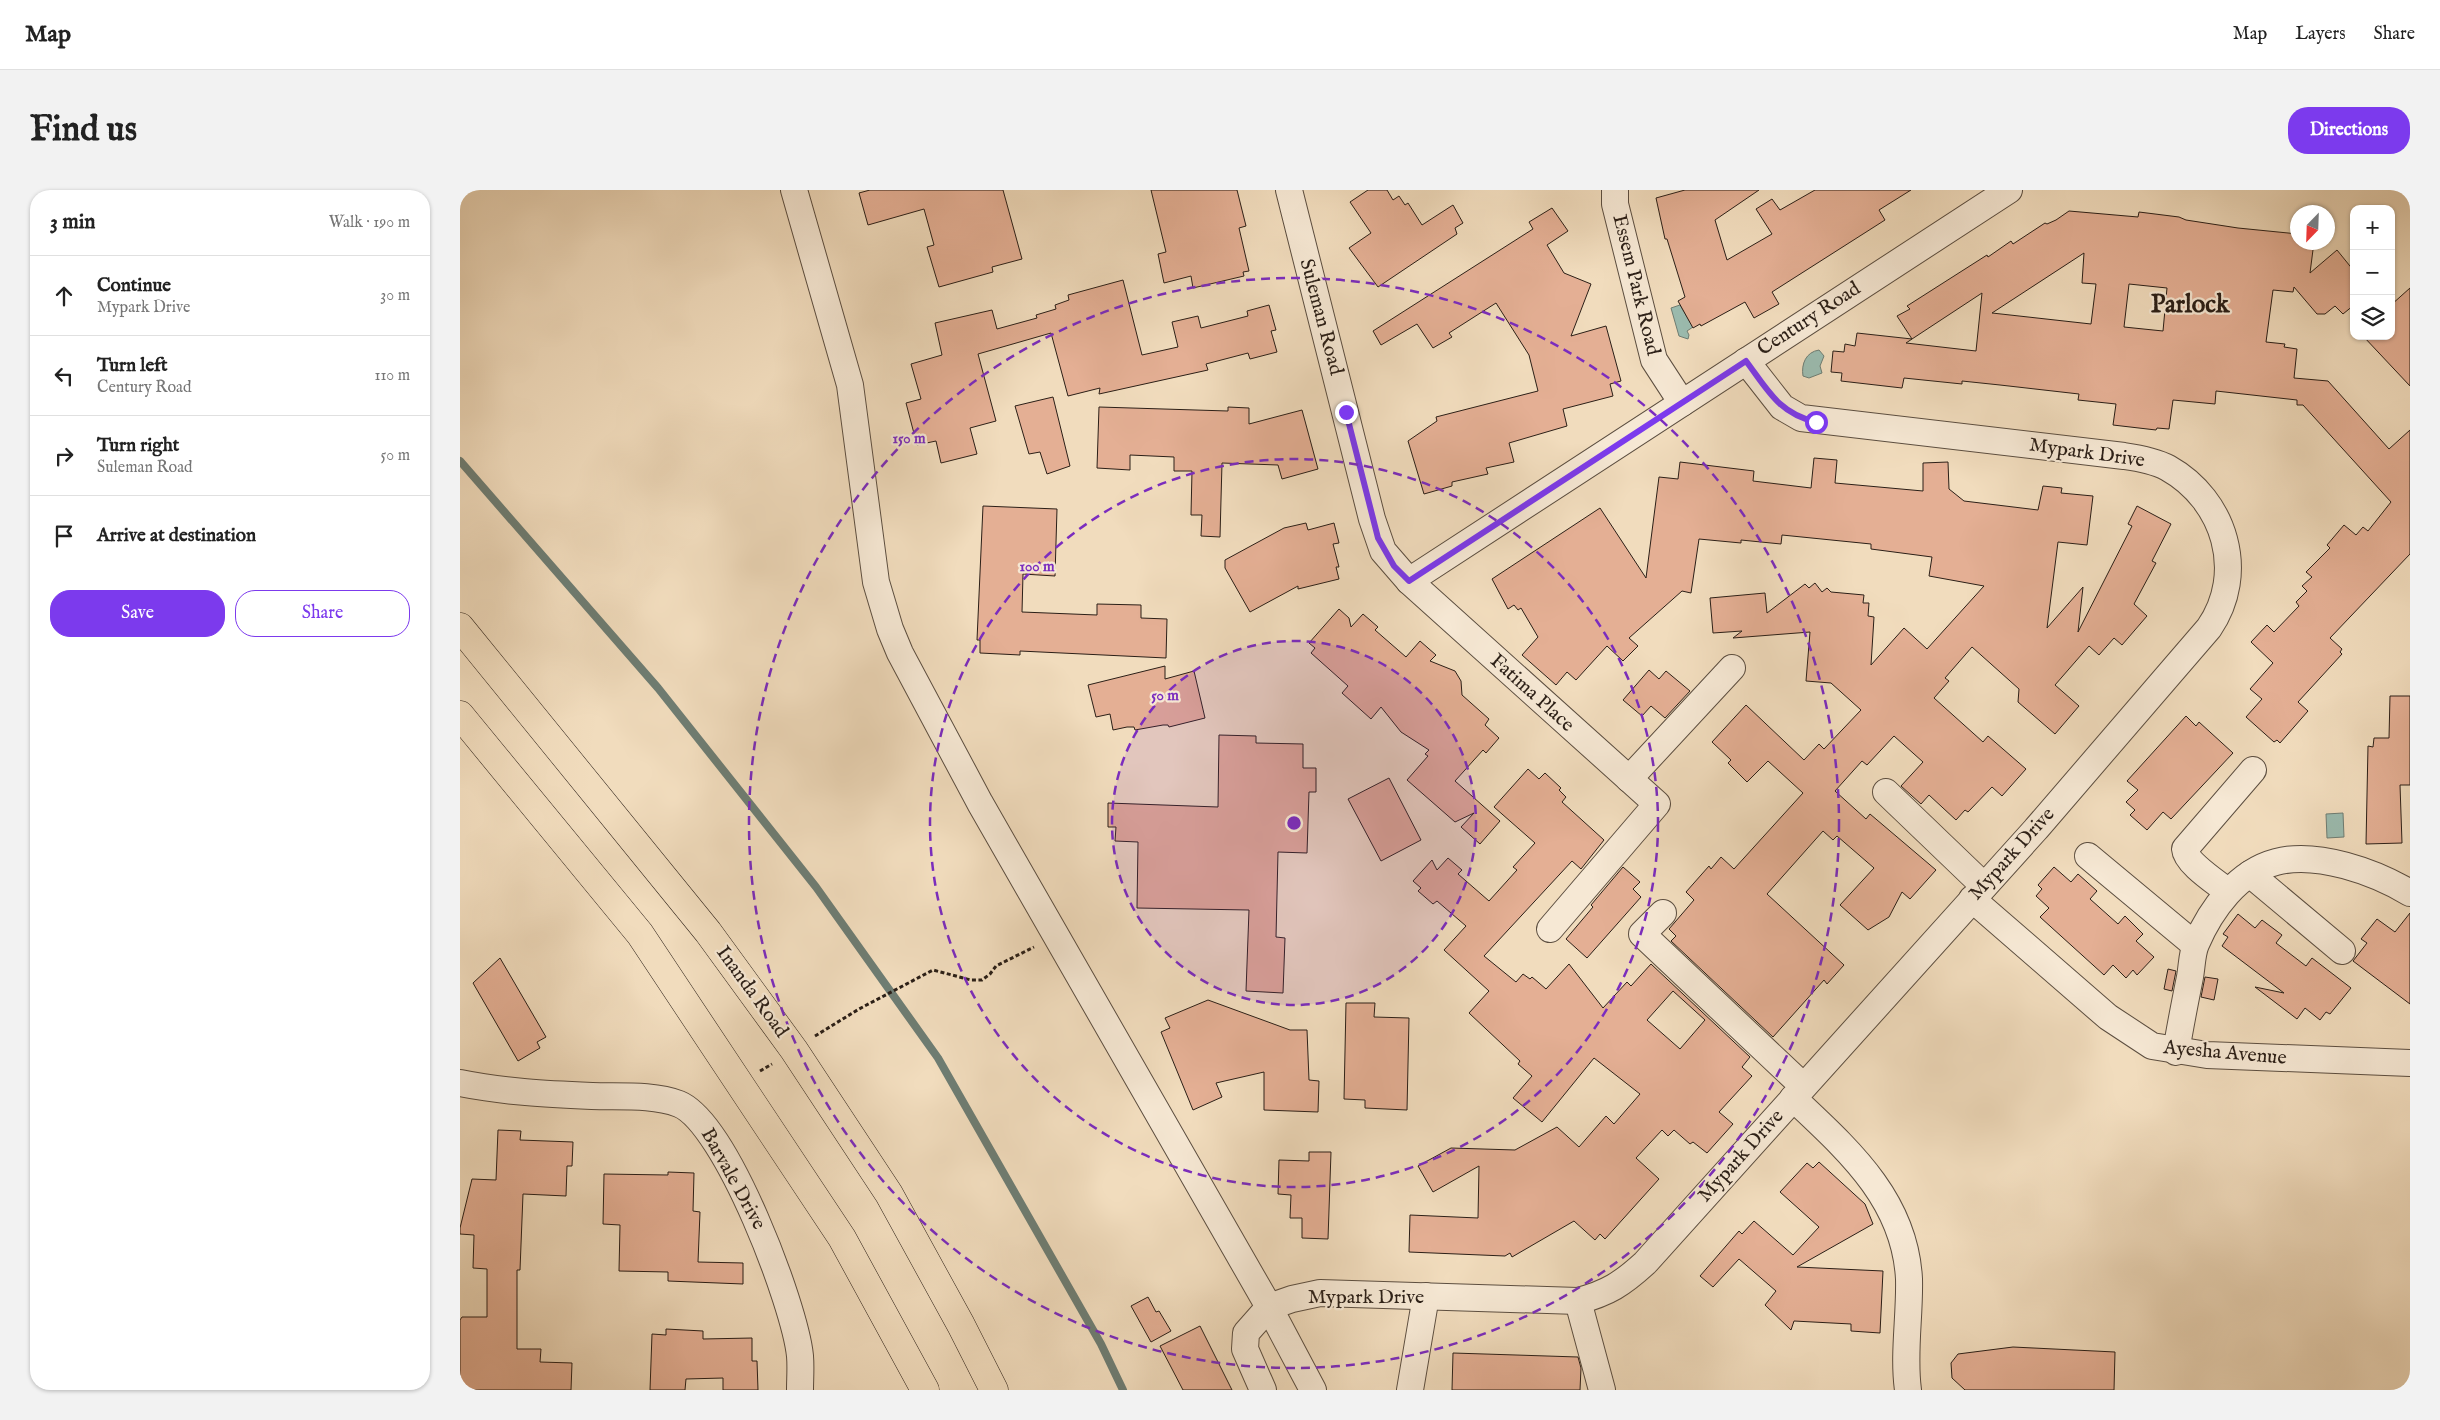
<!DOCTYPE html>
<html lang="en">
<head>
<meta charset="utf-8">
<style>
  :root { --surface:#fff; --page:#f2f2f2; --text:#222; --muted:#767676; --line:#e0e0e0; --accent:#7c3aed }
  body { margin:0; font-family:"IM FELL English",serif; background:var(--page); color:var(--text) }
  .controls { position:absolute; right:15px; top:15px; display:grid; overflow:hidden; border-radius:10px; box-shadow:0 1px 4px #0004 }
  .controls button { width:45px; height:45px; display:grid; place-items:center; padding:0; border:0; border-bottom:1px solid var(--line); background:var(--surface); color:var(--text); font:25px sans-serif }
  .compass { position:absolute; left:1830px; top:15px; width:45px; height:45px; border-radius:50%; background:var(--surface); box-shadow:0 1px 4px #0004; rotate:203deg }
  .stop { position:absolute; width:15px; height:15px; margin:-11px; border:4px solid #7c3aed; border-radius:50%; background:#fff }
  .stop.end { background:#7c3aed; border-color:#fff; box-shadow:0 1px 5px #0008 }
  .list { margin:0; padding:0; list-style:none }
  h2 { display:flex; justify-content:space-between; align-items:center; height:65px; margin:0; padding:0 20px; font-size:21px }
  h2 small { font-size:16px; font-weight:400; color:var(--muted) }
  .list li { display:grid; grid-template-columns:32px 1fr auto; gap:15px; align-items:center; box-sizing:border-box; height:80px; padding:0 20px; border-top:1px solid var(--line) }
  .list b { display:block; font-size:19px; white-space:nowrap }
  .list p { margin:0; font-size:16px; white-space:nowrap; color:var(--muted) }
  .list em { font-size:16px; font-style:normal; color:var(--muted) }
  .actions { display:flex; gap:10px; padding:15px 20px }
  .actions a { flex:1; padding:11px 0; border:1px solid var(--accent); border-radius:20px; text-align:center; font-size:18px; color:var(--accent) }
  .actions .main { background:var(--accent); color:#fff }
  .icon { flex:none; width:28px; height:28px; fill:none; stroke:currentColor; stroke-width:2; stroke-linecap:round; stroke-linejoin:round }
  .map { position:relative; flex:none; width:1950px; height:1200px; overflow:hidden; border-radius:20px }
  header { display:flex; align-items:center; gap:30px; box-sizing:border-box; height:70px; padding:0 25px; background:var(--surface); border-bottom:1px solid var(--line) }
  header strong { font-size:24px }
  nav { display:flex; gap:28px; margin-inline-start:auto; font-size:18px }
  .intro { display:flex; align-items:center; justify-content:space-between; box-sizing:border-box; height:120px; padding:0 30px }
  h1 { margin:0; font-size:35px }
  .button { padding:12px 22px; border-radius:20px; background:var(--accent); color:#fff; font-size:18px; font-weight:700 }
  main { display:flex; gap:30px; padding:0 30px }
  aside { flex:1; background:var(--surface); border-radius:20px; box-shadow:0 1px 4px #0004 }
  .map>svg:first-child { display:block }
  .water { fill:#9bbcb0; stroke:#6e7d73 }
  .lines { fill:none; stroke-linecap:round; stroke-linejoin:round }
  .stream { stroke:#6e7d73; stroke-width:8 }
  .building { fill:#e4af94; stroke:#2b1f17; fill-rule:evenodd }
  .minor-casing { stroke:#5c4e40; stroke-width:28 }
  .major-casing { stroke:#2b1f17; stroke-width:29 }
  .path { stroke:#2b1f17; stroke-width:3; stroke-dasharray:4 2.5; stroke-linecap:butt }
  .minor { stroke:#f6e8d4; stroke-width:26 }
  .major { stroke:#f1dcbd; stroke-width:28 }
  .route { stroke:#7c3aed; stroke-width:6 }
  .ring { fill:none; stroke:#7b2cbf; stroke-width:2.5; stroke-dasharray:9 6 }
  .labels { text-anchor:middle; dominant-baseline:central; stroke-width:4.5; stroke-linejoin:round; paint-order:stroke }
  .street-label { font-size:20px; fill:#2b1f17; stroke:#f6e8d4 }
  .district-label { font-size:25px; font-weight:bold; fill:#2b1f17; stroke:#f6e8d4 }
  .centre { fill:#7b2cbf; stroke:#f6e8d4; stroke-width:2.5 }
  .ring-label { font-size:15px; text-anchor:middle; font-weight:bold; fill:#7b2cbf; stroke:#f6e8d4; stroke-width:4.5; stroke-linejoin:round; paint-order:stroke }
</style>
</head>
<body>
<header>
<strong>Map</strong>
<nav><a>Map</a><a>Layers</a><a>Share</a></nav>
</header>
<div class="intro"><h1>Find us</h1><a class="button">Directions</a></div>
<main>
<aside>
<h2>3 min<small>Walk · 190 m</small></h2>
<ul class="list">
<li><svg class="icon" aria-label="ahead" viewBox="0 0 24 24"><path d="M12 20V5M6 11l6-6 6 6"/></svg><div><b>Continue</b><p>Mypark Drive</p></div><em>30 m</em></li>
<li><svg class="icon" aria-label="left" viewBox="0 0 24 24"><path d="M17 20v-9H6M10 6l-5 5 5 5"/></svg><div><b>Turn left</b><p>Century Road</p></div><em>110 m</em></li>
<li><svg class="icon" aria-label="right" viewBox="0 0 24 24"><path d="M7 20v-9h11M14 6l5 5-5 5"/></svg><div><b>Turn right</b><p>Suleman Road</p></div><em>50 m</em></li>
<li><svg class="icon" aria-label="arrive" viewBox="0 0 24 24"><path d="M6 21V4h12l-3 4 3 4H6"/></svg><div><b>Arrive at destination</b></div></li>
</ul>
<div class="actions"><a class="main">Save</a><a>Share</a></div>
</aside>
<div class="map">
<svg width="1950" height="1200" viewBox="0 0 1950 1200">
  <rect width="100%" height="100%" fill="#f1dcbd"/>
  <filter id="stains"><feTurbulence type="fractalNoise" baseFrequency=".004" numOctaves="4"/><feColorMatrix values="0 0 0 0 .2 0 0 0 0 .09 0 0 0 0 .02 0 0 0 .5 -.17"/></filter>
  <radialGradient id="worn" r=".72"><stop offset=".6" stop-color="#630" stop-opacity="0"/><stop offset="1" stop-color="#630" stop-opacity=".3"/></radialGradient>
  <g class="water">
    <polygon points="1220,115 1233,137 1227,141 1229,145 1228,149 1219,146 1211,118"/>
    <path d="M 1359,160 L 1364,166 L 1360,176 L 1362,183 L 1349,188 L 1343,186 C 1341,174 1346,162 1359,160 Z"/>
    <polygon points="1883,623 1884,647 1867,648 1866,624"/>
  </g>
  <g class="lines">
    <polyline class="stream" points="0,271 198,498 356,697 478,868 641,1154 663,1200"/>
  </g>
  <g class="building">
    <polygon points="410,0 543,0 562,69 532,77 533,82 479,97 467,57 474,55 464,19 408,35 399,3"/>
    <polygon points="691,0 777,0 786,36 779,38 789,81 783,82 784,86 733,98 731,86 704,93 698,64 706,62"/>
    <polygon points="908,0 927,0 933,10 939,6 945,15 948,13 962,35 993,15 1003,33 995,38 997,44 918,97 889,58 911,43 890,12"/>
    <polygon points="1225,0 1299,0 1255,30 1267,70 1312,44 1296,19 1312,9 1320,20 1355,0 1451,0 1419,20 1425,30 1312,102 1319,114 1294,128 1285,112 1241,136 1240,134 1233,138 1218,111 1225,107 1207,49 1205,49 1196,8"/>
    <polygon points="1092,18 1108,41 1087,55 1104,83 1131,94 1111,146 1146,136 1161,191 1150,194 1153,206 1103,219 1107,236 1049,253 1054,272 1026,278 1028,284 992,292 992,296 964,304 948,251 977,231 976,227 1078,201 1069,165 1036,113 989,143 992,147 973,158 957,134 921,155 913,141 1073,39 1069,32"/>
    <path d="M 1609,21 L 1678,27 L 1679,22 L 1719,27 L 1726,30 L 1778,38 L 1838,44 L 1838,52 L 1854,52 L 1850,83 L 1877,60 L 1894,81 L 1894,115 L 1883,124 L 1875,116 L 1865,124 L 1857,124 L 1834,97 L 1833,102 L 1813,100 L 1806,152 L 1825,154 L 1824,157 L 1837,159 L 1834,188 L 1868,191 L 1929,259 L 1950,240 L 1950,364 L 1870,448 L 1882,459 L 1880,462 L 1882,464 L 1838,512 L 1848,521 L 1820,553 L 1817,550 L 1814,552 L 1786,527 L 1802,509 L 1790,499 L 1813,473 L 1791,452 L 1807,435 L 1814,442 L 1839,416 L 1836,412 L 1847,401 L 1842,396 L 1852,387 L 1846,382 L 1870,358 L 1867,355 L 1884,335 L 1896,345 L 1903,337 L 1908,341 L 1931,312 L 1843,215 L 1837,215 L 1837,210 L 1756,201 L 1755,214 L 1713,210 L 1709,239 L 1697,238 L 1696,240 L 1653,235 L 1656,214 L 1618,210 L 1619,204 L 1540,195 L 1502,191 L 1502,194 L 1444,188 L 1442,198 L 1381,191 L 1382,183 L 1371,182 L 1373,161 L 1384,162 L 1385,154 L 1395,156 L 1397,143 L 1452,149 L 1437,126 L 1450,119 L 1447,116 L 1527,65 L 1528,67 L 1551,51 L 1553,54 L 1585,33 L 1587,34 L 1596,30 ZM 1624,63 L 1622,93 L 1636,94 L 1631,134 L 1532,123 ZM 1669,94 L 1707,98 L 1703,141 L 1664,137 ZM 1522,103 L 1516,161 L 1446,153 L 1452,149 Z"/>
    <polygon points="663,90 682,165 718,157 712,132 738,126 741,138 788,126 787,121 809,115 816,140 811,141 817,162 790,169 788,163 746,174 748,180 639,204 640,198 608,206 591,143 518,164 536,231 510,238 517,264 481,273 476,251 457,255 446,213 461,209 451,174 482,165 475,133 532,120 537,139 577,128 576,125 596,119 595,115 609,110 608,105"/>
    <polygon points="1950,98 1950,196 1903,146 1931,146 1931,115"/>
    <polygon points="593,207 610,276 587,284 580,262 569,264 555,216"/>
    <polygon points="639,217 768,221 768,217 789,218 789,234 842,220 858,279 822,289 818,275 762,273 760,347 741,346 742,325 731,325 732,281 714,281 714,267 670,265 670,280 637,278"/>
    <polygon points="1354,268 1377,270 1375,293 1463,301 1463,273 1488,272 1489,299 1504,311 1578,320 1583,296 1602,298 1601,303 1633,306 1627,355 1598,352 1587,438 1623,397 1618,442 1672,336 1668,334 1677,316 1711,334 1692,371 1696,373 1674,414 1687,426 1662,455 1654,448 1639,465 1629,456 1595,495 1619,516 1595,544 1558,512 1559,499 1512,457 1485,488 1489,491 1474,508 1523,552 1528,546 1566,579 1542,606 1532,597 1508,622 1505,620 1496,630 1469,605 1461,614 1441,596 1463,572 1434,546 1407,575 1402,571 1375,601 1406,629 1410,624 1476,680 1450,709 1442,702 1429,727 1408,740 1380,715 1414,678 1377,646 1373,650 1363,641 1307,704 1384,775 1367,794 1364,790 1313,847 1211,751 1216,746 1209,739 1234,710 1226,702 1249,676 1251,679 1261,667 1274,679 1343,603 1308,571 1287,592 1268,573 1271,570 1252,552 1286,515 1344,570 1359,554 1364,559 1401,520 1371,493 1346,491 1350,442 1273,448 1282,441 1253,443 1250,408 1305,403 1307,423 1345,394 1349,398 1355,393 1362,402 1367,398 1371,402 1404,405 1403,413 1409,413 1408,426 1414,427 1411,475 1444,438 1467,459 1524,396 1469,386 1472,367 1411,359 1411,354 1322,345 1321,354 1281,350 1281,353 1239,349 1231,403 1222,401 1169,448 1178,456 1163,471 1147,456 1116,490 1107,482 1096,495 1062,465 1078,447 1061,418 1058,420 1054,415 1048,419 1032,389 1140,318 1186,388 1199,287 1218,289 1220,272 1294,281 1293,291 1351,298"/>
    <polygon points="523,316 597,319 595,386 563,384 562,422 637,425 637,414 681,415 681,428 707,429 706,468 560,461 560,465 520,463 520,450 517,450"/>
    <polygon points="846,333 848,340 874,333 879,353 873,354 879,377 876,377 879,389 838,399 838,396 790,422 765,378 765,370 824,338"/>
    <polygon points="879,419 889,428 891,437 903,424 918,437 915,440 946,467 960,451 976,465 970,471 995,481 1001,491 1002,505 1029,529 1025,535 1039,548 1026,563 1023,560 995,591 1040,631 1020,654 1001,637 1014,623 995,632 947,590 968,566 965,564 969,560 941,542 921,517 911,529 882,503 888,496 851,463 855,458 849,453"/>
    <polygon points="705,476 705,489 734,481 745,528 709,537 708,535 703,535 675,540 674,537 667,537 653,540 650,524 636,527 628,495"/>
    <polygon points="1189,480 1199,489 1206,481 1230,501 1205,528 1191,516 1182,526 1163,510"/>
    <polygon points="1930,506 1950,506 1950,595 1940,595 1942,653 1906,654 1908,556 1913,557 1914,548 1929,548"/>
    <polygon points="1726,526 1736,536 1739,532 1773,563 1711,629 1703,622 1687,640 1670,625 1675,620 1666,612 1678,600 1667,591"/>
    <polygon points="759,545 796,546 796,553 843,554 843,578 856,578 856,602 849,602 847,663 818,662 816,747 825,748 823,803 786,801 789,720 677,718 678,652 655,651 656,637 648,637 648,613 758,617"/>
    <path d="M 1068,579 L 1079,589 L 1085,583 L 1101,598 L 1099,600 L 1106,607 L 1102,612 L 1144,650 L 1121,679 L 1112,671 L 1024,766 L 1056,792 L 1063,784 L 1070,789 L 1072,787 L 1086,799 L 1109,774 L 1143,818 L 1167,792 L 1171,796 L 1191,774 L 1290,867 L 1282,877 L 1292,886 L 1259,922 L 1273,934 L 1247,963 L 1233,952 L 1230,954 L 1214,940 L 1208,946 L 1202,940 L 1176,968 L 1199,989 L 1145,1049 L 1140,1044 L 1135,1050 L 1114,1031 L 1052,1067 L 1050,1063 L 1045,1066 L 949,1062 L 950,1025 L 1018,1028 L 1019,976 L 973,1002 L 958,976 L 991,958 L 1055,960 L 1097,937 L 1119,957 L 1146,926 L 1154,934 L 1180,904 L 1134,868 L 1082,932 L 1053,908 L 1072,886 L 1058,874 L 1060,871 L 1009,823 L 1029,801 L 984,760 L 1006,736 L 977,711 L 973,714 L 958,701 L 961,698 L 953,691 L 972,670 L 977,680 L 988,668 L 1002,680 L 998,684 L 1029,711 L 1057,680 L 1053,677 L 1075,653 L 1034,617 ZM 1213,801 L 1245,830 L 1220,859 L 1187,830 Z"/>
    <polygon points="929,588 961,650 921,671 888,609"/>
    <polygon points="1163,677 1180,692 1173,699 1181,707 1127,768 1106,749 1133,717 1131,715"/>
    <polygon points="1594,677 1611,692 1618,684 1637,701 1630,709 1658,734 1665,726 1683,744 1676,751 1694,767 1677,785 1673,780 1666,788 1653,775 1644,785 1580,727 1589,718 1576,706 1582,699 1578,695"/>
    <polygon points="1950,723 1950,814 1893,771 1907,753 1901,749 1917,729 1935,742"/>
    <polygon points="1778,724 1795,738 1802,730 1822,745 1816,753 1846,776 1852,768 1891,798 1870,824 1866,822 1860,830 1845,818 1837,829 1795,797 1824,803 1762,756 1768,747 1763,744"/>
    <polygon points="40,768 86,847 77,852 80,858 58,871 13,793"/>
    <polygon points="1708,779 1716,781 1712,801 1704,799"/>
    <polygon points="1745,787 1758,789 1754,810 1741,807"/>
    <polygon points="748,810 830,840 847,840 849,890 859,891 858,922 804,920 804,882 756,893 762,907 733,920 701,842 710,838 705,828"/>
    <polygon points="886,813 915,813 914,827 949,828 947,920 905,918 905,910 884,909"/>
    <polygon points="38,940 61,941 60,950 113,952 112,976 107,976 106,1006 63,1004 60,1080 57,1080 57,1159 81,1159 80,1172 112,1173 111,1200 0,1200 0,1130 2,1127 27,1127 27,1079 13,1078 14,1045 0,1044 0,1038 12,989 36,990"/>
    <polygon points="849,962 871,962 868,1049 842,1048 842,1028 830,1028 831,1005 818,1004 819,970 849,971"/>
    <polygon points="1359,972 1405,1014 1413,1034 1337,1077 1423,1081 1420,1143 1391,1141 1391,1134 1334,1131 1331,1140 1305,1115 1316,1101 1279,1069 1253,1097 1240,1086 1279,1041 1282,1044 1294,1031 1333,1065 1359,1037 1320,1002 1347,973 1353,978"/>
    <polygon points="208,982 234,983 233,1021 240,1022 238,1072 283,1073 283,1094 208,1091 208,1082 159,1081 160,1035 143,1034 144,984 208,985"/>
    <polygon points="688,1107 696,1122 699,1121 711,1141 691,1152 671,1116"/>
    <polygon points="740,1136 772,1200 723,1200 700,1156"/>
    <polygon points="206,1139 243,1141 243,1149 292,1148 292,1171 297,1171 298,1200 263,1200 263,1188 226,1189 225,1200 190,1200 192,1144 206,1145"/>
    <polygon points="1553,1157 1655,1162 1654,1200 1505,1200 1492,1188 1491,1173 1498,1164"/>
    <polygon points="993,1163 1118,1167 1121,1178 1120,1200 992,1200"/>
  </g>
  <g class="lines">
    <defs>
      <g id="minor">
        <polyline points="334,0 390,195 416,392 430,439 440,463 520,613 809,1117 853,1200"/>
        <polyline points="829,0 912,329 923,361 949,391 1197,614 1090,739"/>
        <polyline points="1155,0 1155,14 1194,170 1222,213"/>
        <polyline points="949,391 1549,0"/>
        <polyline points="1169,589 1272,478"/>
        <polyline points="1426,602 1524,696"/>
        <polyline points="1628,666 1735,755"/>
        <polyline points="1790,684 1882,761"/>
        <path d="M 1767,701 C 1756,692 1726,673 1725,659 L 1793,580"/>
        <polyline points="1512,709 1648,827 1692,856 1747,865 1950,873"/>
        <polyline points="1203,723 1182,744 1343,896"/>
        <path d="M 1716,862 C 1720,837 1725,812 1730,787 C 1732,776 1732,763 1736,754 C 1751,719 1778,682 1816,672 C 1857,661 1915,682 1950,703"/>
        <path d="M 0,893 C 44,902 88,904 132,906 C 159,907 193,904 219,914 C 266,933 335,1115 340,1166 C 341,1177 340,1189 340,1200"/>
        <path d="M 1333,908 C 1387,959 1445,1009 1449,1089 C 1450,1126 1443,1164 1448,1200"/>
        <polyline points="1118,1111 1142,1200"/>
        <path d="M 803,1200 L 785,1159 L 786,1143 L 809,1117 L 832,1109 L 860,1103 L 1118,1111 C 1148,1103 1162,1094 1185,1073 L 1576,639 L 1749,438 C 1787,383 1765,310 1708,278 C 1695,271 1678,268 1664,266 L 1341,228 L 1322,217 L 1286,171"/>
        <polyline points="950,1200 966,1106"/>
      </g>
      <g id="major">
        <polyline points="0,437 248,742 334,860 429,1004 501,1135 534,1200"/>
        <polyline points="0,525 180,744 382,1048 465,1200"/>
      </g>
    </defs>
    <use href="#minor" class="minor-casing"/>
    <use href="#major" class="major-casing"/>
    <g class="path">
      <polyline points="355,846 399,819 473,780 511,790 522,790 530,784 536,776 574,757"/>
      <polyline points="300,881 312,874"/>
    </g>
    <use href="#minor" class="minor"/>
    <use href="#major" class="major"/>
  </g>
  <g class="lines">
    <path class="route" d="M 886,222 L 918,348 L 934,376 L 949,391 L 1286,171 C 1307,199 1319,224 1356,232"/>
  </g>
  <circle cx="834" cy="633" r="182" fill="#7b2cbf" fill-opacity=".12"/>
  <g class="ring">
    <circle cx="834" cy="633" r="182"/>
    <circle cx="834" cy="633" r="364"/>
    <circle cx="834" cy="633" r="545"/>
  </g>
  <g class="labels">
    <g class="street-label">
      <text transform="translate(1176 95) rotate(76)">Essem Park Road</text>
      <text transform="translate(861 127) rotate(75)">Suleman Road</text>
      <text transform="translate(1349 129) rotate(-33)">Century Road</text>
      <text transform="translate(1627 263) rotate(8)">Mypark Drive</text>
      <text transform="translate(1072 503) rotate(42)">Fatima Place</text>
      <text transform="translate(1552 664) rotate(-48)">Mypark Drive</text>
      <text transform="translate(292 802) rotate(54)">Inanda Road</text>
      <text transform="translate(1765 863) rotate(5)">Ayesha Avenue</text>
      <text transform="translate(1281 966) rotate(-48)">Mypark Drive</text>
      <text transform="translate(273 989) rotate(61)">Barvale Drive</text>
      <text x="906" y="1107">Mypark Drive</text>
    </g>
    <g class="district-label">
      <text x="1730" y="115">Parlock</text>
    </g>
  </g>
  <circle cx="834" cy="633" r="8" class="centre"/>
  <g class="ring-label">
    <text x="449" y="253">150 m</text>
    <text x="577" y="381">100 m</text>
    <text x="705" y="510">50 m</text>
  </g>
  <rect width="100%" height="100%" filter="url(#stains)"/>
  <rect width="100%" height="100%" fill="url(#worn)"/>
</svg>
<div class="controls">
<button>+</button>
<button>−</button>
<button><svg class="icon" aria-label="layers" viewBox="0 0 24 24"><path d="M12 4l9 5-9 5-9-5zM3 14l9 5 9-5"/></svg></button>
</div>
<svg class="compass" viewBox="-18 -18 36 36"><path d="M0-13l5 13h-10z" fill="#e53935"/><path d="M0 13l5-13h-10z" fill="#767676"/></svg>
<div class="stop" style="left:1356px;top:232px"></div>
<div class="stop end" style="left:886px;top:222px"></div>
</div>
</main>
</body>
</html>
